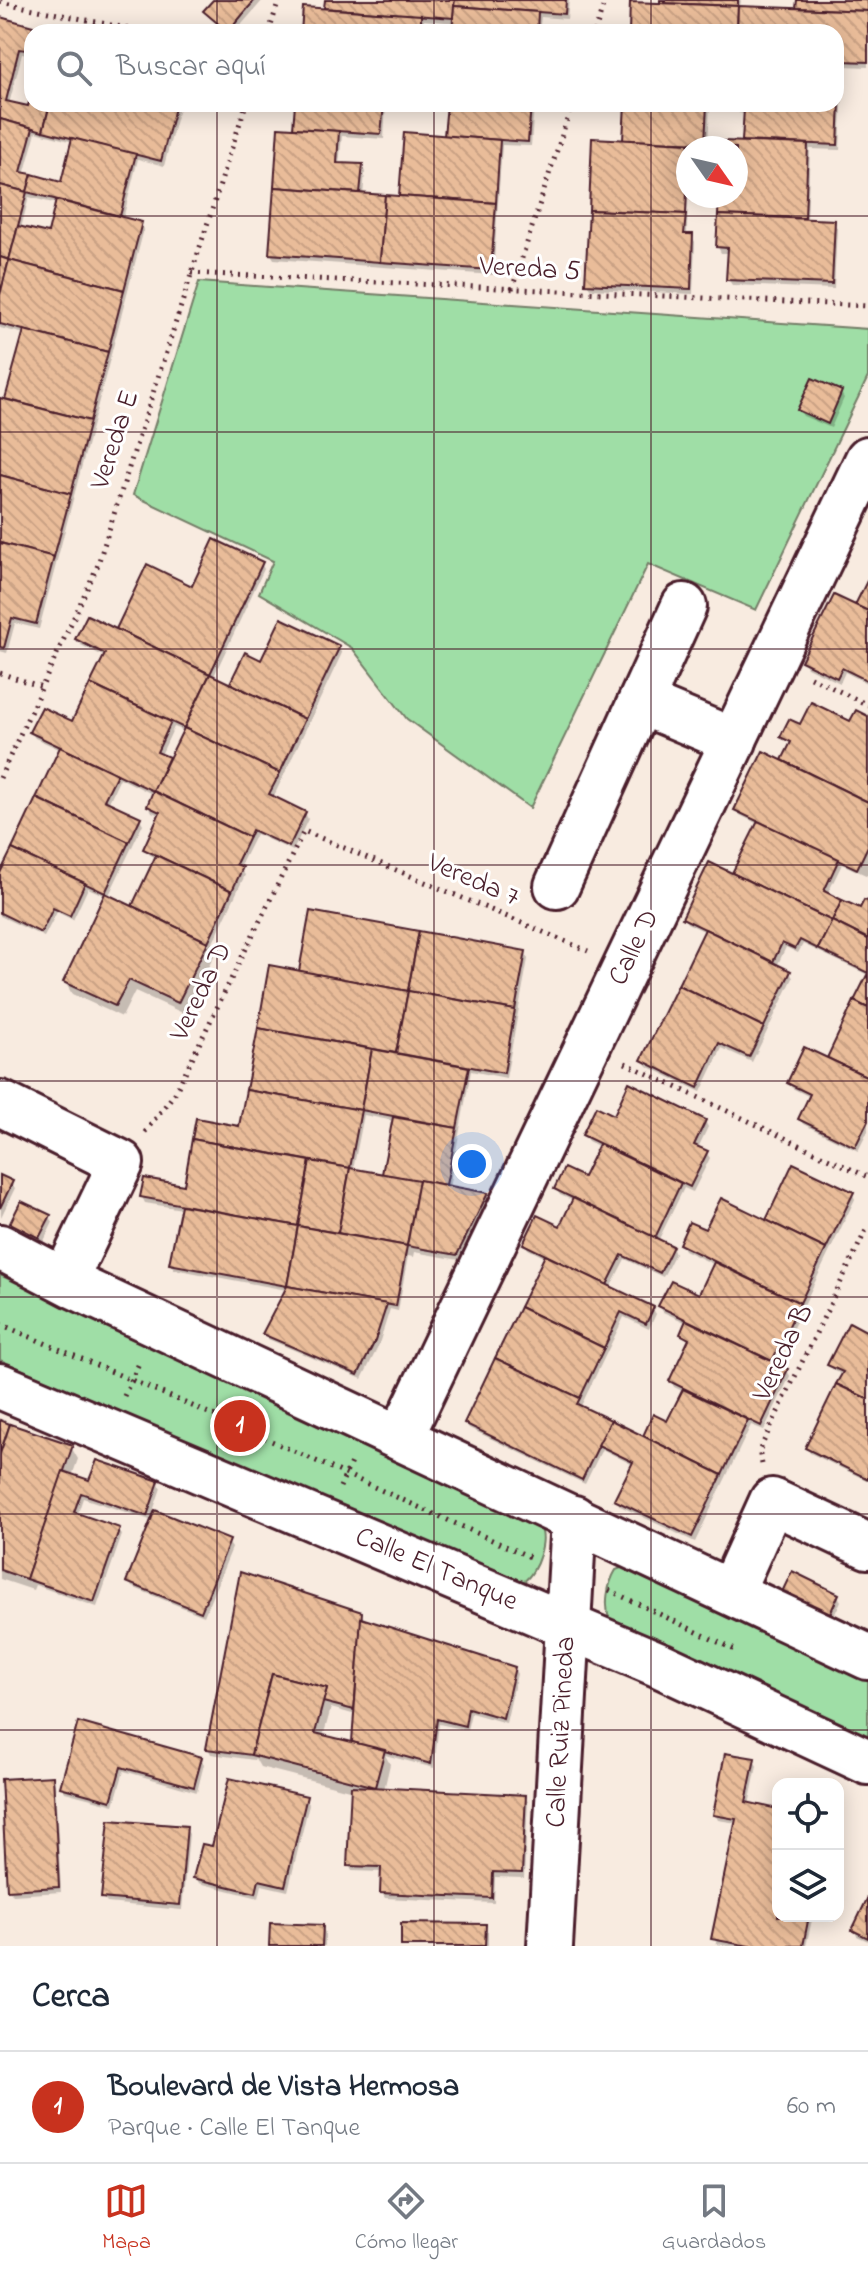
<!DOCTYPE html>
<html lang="es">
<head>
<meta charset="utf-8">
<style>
  :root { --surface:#fff; --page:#f6f6f7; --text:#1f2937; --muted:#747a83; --line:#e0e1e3; --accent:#c8321e }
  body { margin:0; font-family:"Indie Flower",sans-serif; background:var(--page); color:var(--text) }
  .controls { position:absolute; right:24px; bottom:24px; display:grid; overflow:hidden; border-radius:16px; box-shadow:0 4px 20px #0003 }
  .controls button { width:72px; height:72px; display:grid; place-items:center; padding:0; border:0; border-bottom:2px solid var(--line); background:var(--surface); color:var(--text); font:40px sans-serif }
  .compass { position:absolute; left:676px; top:136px; width:72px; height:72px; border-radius:50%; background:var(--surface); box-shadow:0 4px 20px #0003; rotate:124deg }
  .you { position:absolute; left:472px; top:1164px; width:28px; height:28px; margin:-20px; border:6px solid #fff; border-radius:50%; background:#1a73e8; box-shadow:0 0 0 12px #1a73e833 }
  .badge { display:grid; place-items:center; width:52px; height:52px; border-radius:50%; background:var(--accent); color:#fff; font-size:26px; font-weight:700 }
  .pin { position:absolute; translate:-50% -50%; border:4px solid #fff; box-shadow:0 2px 8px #0006 }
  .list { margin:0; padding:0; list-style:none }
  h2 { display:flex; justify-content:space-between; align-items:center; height:104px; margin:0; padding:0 32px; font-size:34px }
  h2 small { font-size:26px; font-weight:400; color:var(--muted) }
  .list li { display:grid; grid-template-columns:52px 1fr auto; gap:24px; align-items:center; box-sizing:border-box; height:112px; padding:0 32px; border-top:2px solid var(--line) }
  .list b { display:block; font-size:30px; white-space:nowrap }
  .list p { margin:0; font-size:26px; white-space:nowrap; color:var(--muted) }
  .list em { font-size:26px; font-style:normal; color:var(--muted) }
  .icon { flex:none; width:44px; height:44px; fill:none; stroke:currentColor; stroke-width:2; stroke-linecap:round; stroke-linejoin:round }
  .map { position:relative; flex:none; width:868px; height:1946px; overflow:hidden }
  .search { position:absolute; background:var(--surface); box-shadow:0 4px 20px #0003; left:24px; right:24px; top:24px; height:88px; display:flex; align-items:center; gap:20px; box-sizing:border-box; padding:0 28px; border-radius:24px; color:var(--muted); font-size:30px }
  .sheet { height:216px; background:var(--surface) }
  nav { display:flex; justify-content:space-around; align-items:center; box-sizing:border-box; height:112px; border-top:2px solid var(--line); background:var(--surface); font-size:22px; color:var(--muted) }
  nav a { display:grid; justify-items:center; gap:4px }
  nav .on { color:var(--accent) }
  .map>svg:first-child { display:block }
  .green { fill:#9fdea6; stroke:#747e68; stroke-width:2 }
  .shadow { fill:#0003; fill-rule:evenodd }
  .building { fill:url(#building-back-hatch); stroke:#4a1f2b; stroke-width:2 }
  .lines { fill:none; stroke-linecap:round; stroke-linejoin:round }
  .minor-casing { stroke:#4a1f2b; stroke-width:50 }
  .path { stroke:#4a1f2b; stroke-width:5; stroke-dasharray:2 6; stroke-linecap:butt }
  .minor { stroke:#fff; stroke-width:44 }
  .grid { fill:none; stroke:#4a1f2b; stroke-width:2; stroke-opacity:0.55 }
  .labels { text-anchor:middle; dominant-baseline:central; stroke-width:6; stroke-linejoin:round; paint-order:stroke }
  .street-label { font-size:28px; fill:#4a1f2b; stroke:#fff }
</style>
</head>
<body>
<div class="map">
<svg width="868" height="1946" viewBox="0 0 868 1946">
  <defs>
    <pattern id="building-back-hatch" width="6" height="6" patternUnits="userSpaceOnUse" patternTransform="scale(2)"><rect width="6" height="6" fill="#e9bc99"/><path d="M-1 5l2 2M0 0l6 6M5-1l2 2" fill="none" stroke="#c9a184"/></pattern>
  </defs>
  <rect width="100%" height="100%" fill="#f8ebe0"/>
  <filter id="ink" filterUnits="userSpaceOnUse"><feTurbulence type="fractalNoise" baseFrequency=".0125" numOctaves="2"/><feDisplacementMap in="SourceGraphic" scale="16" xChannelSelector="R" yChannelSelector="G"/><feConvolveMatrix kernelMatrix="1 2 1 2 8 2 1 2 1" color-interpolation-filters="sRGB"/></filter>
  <g filter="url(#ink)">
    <g class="green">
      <polygon points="199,282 868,329 868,377 756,610 648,564 530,808 407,719 352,648 259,593 273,561 133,495"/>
      <path d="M 0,1275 L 527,1519 C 531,1521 536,1522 539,1526 C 549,1538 536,1574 524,1581 L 505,1578 L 0,1360 Z"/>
      <path d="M 626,1566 L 868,1681 L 868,1744 L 610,1622 C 604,1605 607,1585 616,1570 Z"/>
    </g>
    <g class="shadow">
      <polygon points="215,0 263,0 235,32 226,32 206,11"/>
      <polygon points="327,0 569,0 567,19 541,17 539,32 454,32 455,23 424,20 423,32 303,32 326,10"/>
      <polygon points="662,0 741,0 740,8 798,10 799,0 868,0 868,67 844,66 840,150 810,149 807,221 833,222 837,228 834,289 732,285 728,279 730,253 721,253 718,247 721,196 736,196 736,148 723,148 744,144 746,114 739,113 736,104 836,104 836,32 631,32 661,5"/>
      <path d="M 0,19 L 31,27 L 34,32 L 32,32 L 29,55 L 22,54 L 9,104 L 29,109 L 32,99 L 32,104 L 180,104 L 164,166 L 138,159 L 123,219 L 141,224 L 144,229 L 39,629 L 15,623 L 7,653 L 0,651 L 0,400 L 7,402 L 25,334 L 0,328 ZM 36,132 L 73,142 L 63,185 L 24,175 ZM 29,197 L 57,204 L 49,236 L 21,228 Z"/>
      <polygon points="297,104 386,104 384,139 342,136 339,165 362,166 365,172 363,196 400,198 406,134 446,138 449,104 534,104 531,146 502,145 493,275 274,259 271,254 280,129 295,130"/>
      <polygon points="627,104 710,104 708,148 688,148 687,236 692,236 695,242 693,294 591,289 587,284 625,142"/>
      <polygon points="841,393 844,398 831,428 803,416 799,410"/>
      <path d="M 261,563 L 264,569 L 213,678 L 231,686 L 246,655 L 262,663 L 338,648 L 342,653 L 273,798 L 305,813 L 308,819 L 293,851 L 256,834 L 239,868 L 245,875 L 210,949 L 214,956 L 185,1014 L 135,991 L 122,1017 L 72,994 L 65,982 L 106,896 L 88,888 L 73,920 L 57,912 L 44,937 L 0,916 L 0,878 L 61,750 L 35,738 L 31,732 L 73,724 L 105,657 L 81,645 L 77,639 L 117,631 L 193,588 ZM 174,727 L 185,731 L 170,760 L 161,755 ZM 120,778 L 154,795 L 149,806 L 152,812 L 161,816 L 146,849 L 149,854 L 156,858 L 133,908 L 108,897 L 143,824 L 140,819 L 108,804 Z"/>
      <polygon points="868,584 868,684 845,672 840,683 807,667 803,661 856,608"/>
      <polygon points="868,718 868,876 842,864 827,895 861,911 868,904 868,975 803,944 798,953 786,947 777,966 790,972 793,978 752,1062 722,1048 701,1092 647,1066 643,1060 706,932 687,923 684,918 733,876 758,824 740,815 736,810 783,763 792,745 783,737 801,727 851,724"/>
      <path d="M 525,953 L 528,959 L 506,1078 L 471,1071 L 449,1188 L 487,1195 L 490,1200 L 460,1260 L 414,1252 L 413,1257 L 408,1256 L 398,1311 L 390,1309 L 378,1347 L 362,1379 L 268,1339 L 264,1334 L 287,1290 L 174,1269 L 171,1264 L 182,1209 L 145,1203 L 142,1197 L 186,1187 L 198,1121 L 241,1128 L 271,968 L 301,973 ZM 364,1115 L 394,1121 L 384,1176 L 353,1170 Z"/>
      <polygon points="868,978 868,1131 858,1151 803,1124 800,1119 810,1097 792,1088 789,1083 828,1060"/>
      <polygon points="614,1118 705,1121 708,1127 698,1148 706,1152 710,1158 693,1192 684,1188 658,1241 672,1248 675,1253 663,1277 625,1259 610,1288 653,1309 656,1314 649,1329 624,1317 580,1408 644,1438 668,1423 684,1392 674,1387 671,1381 690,1342 682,1334 687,1323 663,1312 660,1306 700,1297 715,1265 684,1250 681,1244 706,1232 767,1222 852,1193 855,1199 775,1365 787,1370 790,1376 764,1430 751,1425 695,1542 620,1506 617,1500 633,1465 602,1449 585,1484 469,1428 466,1423 546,1258 528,1249 525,1243 561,1228 574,1201 560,1195 556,1189 584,1180 600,1147 588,1141 584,1135"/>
      <polygon points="0,1177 11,1183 15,1188 1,1217"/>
      <polygon points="50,1217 53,1222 43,1243 15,1228 12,1223"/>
      <polygon points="868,1334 868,1481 810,1453 807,1448 843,1375 833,1370 830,1365"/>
      <polygon points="0,1423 71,1447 78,1459 72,1476 90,1483 158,1483 161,1488 153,1511 228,1542 232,1548 204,1616 132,1587 128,1581 153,1521 83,1498 77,1516 118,1530 122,1535 97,1607 35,1585 33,1590 0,1579"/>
      <polygon points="838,1596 841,1601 831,1622 787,1600"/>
      <path d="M 361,1613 L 364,1619 L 514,1668 L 517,1674 L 506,1723 L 471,1713 L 467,1730 L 439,1724 L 434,1768 L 385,1755 L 390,1764 L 384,1790 L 525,1797 L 528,1802 L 524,1878 L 495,1877 L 494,1903 L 385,1898 L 382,1893 L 383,1872 L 352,1871 L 349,1865 L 353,1791 L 260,1767 L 255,1758 L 254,1760 L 211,1754 L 208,1748 ZM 331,1708 L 356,1715 L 354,1745 L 323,1737 Z"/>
      <polygon points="79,1724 201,1759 204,1764 197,1792 124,1771 114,1805 65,1792 62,1786"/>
      <polygon points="754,1760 757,1766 749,1805 778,1811 778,1916 813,1916 806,1946 728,1946 717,1944 714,1938 737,1823 718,1820 715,1814"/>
      <polygon points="52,1778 55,1784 61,1892 13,1895 9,1889"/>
      <polygon points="306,1798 309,1804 288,1891 262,1885 259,1898 199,1883 196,1877 214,1849"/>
      <polygon points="185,1828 189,1834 182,1910 107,1903 103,1898"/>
      <polygon points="868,1902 868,1941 857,1936 854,1930"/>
      <polygon points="484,1926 488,1932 488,1946 403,1946"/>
      <polygon points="322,1927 325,1933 325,1946 271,1946"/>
    </g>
    <g class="building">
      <polygon points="213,0 255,0 228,32 203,11"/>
      <polygon points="325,0 455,0 453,18 324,8"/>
      <polygon points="455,0 566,0 565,14 454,6"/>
      <polygon points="660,0 738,0 738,6 660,3"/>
      <polygon points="797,0 868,0 868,11 796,8"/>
      <polygon points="630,2 738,6 737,32 629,32"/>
      <polygon points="454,6 538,12 537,32 452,32"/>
      <polygon points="738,6 868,11 868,62 842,61 841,82 836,82 836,32 737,32"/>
      <polygon points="303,7 421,15 421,32 301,32"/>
      <polygon points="0,17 33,26 26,50 19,49 6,101 28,106 32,91 32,104 50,104 43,131 0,119"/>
      <polygon points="836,82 841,82 838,145 742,141 744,109 734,108 734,104 836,104"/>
      <polygon points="50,104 176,104 161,161 43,131"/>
      <polygon points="295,104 384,104 381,134 293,128"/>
      <polygon points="447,104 531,104 528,142 444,136"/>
      <polygon points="625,104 707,104 705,143 623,140"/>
      <polygon points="0,119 33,128 21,172 32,174 27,192 0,185"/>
      <polygon points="278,127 339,131 337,163 363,164 360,193 274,187"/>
      <polygon points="404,132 500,140 496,203 399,196"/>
      <polygon points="72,138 136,154 120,216 27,192 32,174 61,182"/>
      <polygon points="592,138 689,143 686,214 589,210"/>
      <polygon points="722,141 808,144 805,218 718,215 719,196 736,196 736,148 721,148"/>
      <polygon points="0,185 27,192 9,260 0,257"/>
      <polygon points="274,187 385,195 380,262 269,254"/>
      <polygon points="385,195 496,203 491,270 380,262"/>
      <polygon points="56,200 142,222 124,290 9,260 18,226 48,233"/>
      <polygon points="589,210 686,214 684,234 693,234 691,289 585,284"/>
      <polygon points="718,215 835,220 832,284 726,280 728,248 716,247"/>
      <polygon points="0,257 9,260 0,295"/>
      <polygon points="9,260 124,290 108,352 0,324 0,295"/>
      <polygon points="24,330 108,352 90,421 5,399"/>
      <polygon points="812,378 842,391 828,424 797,410"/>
      <polygon points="0,398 90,421 71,494 0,475"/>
      <polygon points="0,475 71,494 54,557 0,543"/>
      <polygon points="214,539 263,562 210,674 116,629 147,564 192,586"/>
      <polygon points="0,543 54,557 36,624 12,618 4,648 0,647"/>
      <polygon points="868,579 868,611 855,605"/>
      <polygon points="834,595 868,611 868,681 842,668 837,678 801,661"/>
      <polygon points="87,615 210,674 184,728 90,684 105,654 75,639"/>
      <polygon points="281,618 340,646 305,719 230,683 245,652 261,660"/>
      <polygon points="210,674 305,719 280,773 184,728"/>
      <polygon points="90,684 171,722 157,752 169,757 153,791 29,732 42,707 72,721"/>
      <polygon points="811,702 850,721 856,710 868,716 868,802 782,760 791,742 780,737 789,719 800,724"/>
      <polygon points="184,728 280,773 269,794 306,812 289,847 252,830 249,837 153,791"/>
      <polygon points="60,747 117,774 104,800 141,817 129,842 36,798"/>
      <polygon points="763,751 868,802 868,846 857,869 734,810"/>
      <polygon points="153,791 249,837 236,864 243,867 232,891 143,849 160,812 147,806"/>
      <polygon points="36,798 129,842 105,893 12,849"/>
      <polygon points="758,821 839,859 824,891 842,900 832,921 732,873"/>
      <polygon points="12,849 85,883 70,916 53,908 41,933 0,913 0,873"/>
      <polygon points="156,855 232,891 208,942 132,906"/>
      <polygon points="709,862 832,921 818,949 800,940 795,949 782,943 773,962 682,918"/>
      <polygon points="105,893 208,942 178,1003 129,980 115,1006 63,982"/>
      <polygon points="842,900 860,908 864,900 868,901 868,939 832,921"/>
      <polygon points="310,911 419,931 408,991 299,971"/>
      <polygon points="832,921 868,939 868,973 818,949"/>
      <polygon points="705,929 791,971 764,1027 678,985"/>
      <polygon points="419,931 526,951 515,1010 408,991"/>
      <polygon points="269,965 408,991 396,1053 258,1028"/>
      <polygon points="868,973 868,1008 854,1001"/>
      <polygon points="678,985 764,1027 749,1057 719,1043 698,1088 641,1060"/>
      <polygon points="408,991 515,1010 504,1073 396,1053"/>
      <polygon points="854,1001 868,1008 868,1077 827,1058"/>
      <polygon points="258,1028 372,1049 361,1110 246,1090"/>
      <polygon points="804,1047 868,1077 868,1121 855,1147 798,1119 810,1094 787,1083"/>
      <polygon points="372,1049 469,1067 457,1128 361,1110"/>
      <polygon points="629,1082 706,1120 694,1145 708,1151 690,1187 582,1135 596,1106 614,1115"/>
      <polygon points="246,1090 361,1110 350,1168 192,1139 196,1118 239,1126"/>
      <polygon points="393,1117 457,1128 446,1185 382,1174"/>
      <polygon points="192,1139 310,1161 298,1226 140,1197 144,1178 184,1185"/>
      <polygon points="599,1144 681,1183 655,1238 554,1189 564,1168 583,1177"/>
      <polygon points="310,1161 350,1168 338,1233 298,1226"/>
      <polygon points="793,1163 854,1192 826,1249 766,1220"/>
      <polygon points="350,1168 419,1180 407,1246 338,1233"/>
      <polygon points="0,1175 13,1181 0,1208"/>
      <polygon points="419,1180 488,1193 457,1255 407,1246"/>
      <polygon points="573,1198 673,1246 660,1273 622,1255 607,1285 523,1244 537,1215 560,1226"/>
      <polygon points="721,1198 826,1249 800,1303 679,1244 689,1222 705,1229"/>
      <polygon points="21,1201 51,1215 39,1238 10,1223"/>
      <polygon points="181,1205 298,1226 287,1286 169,1264"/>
      <polygon points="298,1226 407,1246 396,1306 287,1286"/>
      <polygon points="545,1255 654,1307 646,1324 621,1312 604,1348 520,1307"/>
      <polygon points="714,1262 800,1303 772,1361 658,1306 671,1281 699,1294"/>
      <polygon points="287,1286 387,1304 375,1341 358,1375 262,1334"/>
      <polygon points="520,1307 604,1348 580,1398 495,1358"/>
      <polygon points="686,1320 788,1369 761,1426 669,1381 689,1339 680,1334"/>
      <polygon points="849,1322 868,1332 868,1399 836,1384 843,1372 827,1365"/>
      <polygon points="495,1358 580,1398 577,1404 611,1420 582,1480 464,1423"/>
      <polygon points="836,1384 868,1399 868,1479 805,1448"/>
      <polygon points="683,1389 748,1420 722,1475 643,1436 653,1414 667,1421"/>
      <polygon points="0,1420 10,1424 0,1454"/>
      <polygon points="611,1420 722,1475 692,1537 614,1500 633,1462 598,1445"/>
      <polygon points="10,1424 73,1445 26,1579 0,1570 0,1454"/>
      <polygon points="97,1460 159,1481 147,1516 81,1493 74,1512 120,1528 94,1602 26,1579 63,1471 89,1480"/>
      <polygon points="155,1510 230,1540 201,1612 126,1582"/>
      <polygon points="792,1571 839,1594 828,1618 781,1594"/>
      <polygon points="240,1572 362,1612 354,1710 323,1702 327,1688 272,1674 251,1755 206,1749"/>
      <polygon points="361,1618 515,1667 503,1718 468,1708 465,1726 437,1719 431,1764 352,1742"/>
      <polygon points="272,1674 327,1688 315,1733 385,1750 375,1787 251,1755"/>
      <polygon points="78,1722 202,1757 194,1787 121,1767 111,1801 60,1787"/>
      <polygon points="725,1753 755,1758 746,1802 778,1809 778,1916 809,1916 803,1946 749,1946 711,1939 736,1819 713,1815"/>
      <polygon points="53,1776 59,1887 7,1890 1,1779"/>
      <polygon points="229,1778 307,1796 285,1886 259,1880 256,1893 193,1878 202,1844 212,1846"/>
      <polygon points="351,1786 526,1795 522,1873 493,1872 492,1898 380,1893 381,1867 347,1866"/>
      <polygon points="109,1820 187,1826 180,1905 101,1898"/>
      <polygon points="868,1897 868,1938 852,1930"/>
      <polygon points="270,1923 323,1925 322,1946 269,1946"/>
      <polygon points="401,1923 486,1924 485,1946 401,1946"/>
    </g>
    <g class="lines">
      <defs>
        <g id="minor">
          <polyline points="641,702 734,741"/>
          <polyline points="557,886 684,606"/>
          <polyline points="0,1103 121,1163 65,1280"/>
          <polyline points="0,1247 75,1286 868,1657"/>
          <polyline points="0,1386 660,1665 868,1762"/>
          <polyline points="401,1437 868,459"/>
          <polyline points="731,1592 772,1501 868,1546"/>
          <polyline points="550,1946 574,1518"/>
        </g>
      </defs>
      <use href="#minor" class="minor-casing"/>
      <g class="path">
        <polyline points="0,2 145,32"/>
        <polyline points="269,32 279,0"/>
        <polyline points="595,32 605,0"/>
        <polyline points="191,273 868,306"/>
        <polyline points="512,289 572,104"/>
        <polyline points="0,673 42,687"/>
        <polyline points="810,677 868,705"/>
        <polyline points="0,778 97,567 246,104"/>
        <polyline points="625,1063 868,1177"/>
        <polyline points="145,1132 175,1093 304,831 588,951"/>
        <polyline points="0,1324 218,1417 530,1557"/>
        <polyline points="124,1396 140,1361"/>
        <polyline points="762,1464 759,1451 868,1226"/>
        <polyline points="340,1487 352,1460"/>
        <polyline points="609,1590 737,1651"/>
      </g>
      <use href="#minor" class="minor"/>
    </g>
  </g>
  <path class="grid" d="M 217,0 L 217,32M 434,0 L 434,32M 651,0 L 651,32M 217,104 L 217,1946M 434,104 L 434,1946M 651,104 L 651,1946M 0,216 L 868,216M 0,432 L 868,432M 0,649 L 868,649M 0,865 L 868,865M 0,1081 L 868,1081M 0,1297 L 868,1297M 0,1514 L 868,1514M 0,1730 L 868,1730"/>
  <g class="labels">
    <g class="street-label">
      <text transform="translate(530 270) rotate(3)">Vereda 5</text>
      <text transform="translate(116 440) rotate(-72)">Vereda E</text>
      <text transform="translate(473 881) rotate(23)">Vereda 7</text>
      <text transform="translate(635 948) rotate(-64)">Calle D</text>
      <text transform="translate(202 992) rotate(-64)">Vereda D</text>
      <text transform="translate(784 1353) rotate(-64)">Vereda B</text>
      <text transform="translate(436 1570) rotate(23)">Calle El Tanque</text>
      <text transform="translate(562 1732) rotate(-87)">Calle Ruiz Pineda</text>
    </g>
  </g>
</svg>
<div class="controls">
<button><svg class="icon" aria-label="locate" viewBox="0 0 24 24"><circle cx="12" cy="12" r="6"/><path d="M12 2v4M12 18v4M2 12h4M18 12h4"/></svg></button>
<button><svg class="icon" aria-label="layers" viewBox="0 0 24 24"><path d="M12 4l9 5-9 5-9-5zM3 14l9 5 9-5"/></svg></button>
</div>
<svg class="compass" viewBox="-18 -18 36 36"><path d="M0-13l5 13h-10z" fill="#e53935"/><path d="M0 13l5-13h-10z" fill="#747a83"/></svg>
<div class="you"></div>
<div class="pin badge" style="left:240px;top:1426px">1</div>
<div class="search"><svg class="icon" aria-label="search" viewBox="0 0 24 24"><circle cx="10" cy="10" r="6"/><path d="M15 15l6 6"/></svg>Buscar aquí</div>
</div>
<section class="sheet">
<h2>Cerca<small></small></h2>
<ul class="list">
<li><span class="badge">1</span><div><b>Boulevard de Vista Hermosa</b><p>Parque · Calle El Tanque</p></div><em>60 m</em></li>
</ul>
</section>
<nav>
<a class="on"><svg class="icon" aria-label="map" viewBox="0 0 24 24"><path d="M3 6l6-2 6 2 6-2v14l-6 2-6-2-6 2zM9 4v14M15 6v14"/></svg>Mapa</a>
<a><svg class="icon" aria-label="directions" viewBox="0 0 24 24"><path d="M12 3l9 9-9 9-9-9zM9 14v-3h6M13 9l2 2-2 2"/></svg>Cómo llegar</a>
<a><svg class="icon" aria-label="saved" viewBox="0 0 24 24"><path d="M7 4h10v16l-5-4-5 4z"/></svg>Guardados</a>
</nav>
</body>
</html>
